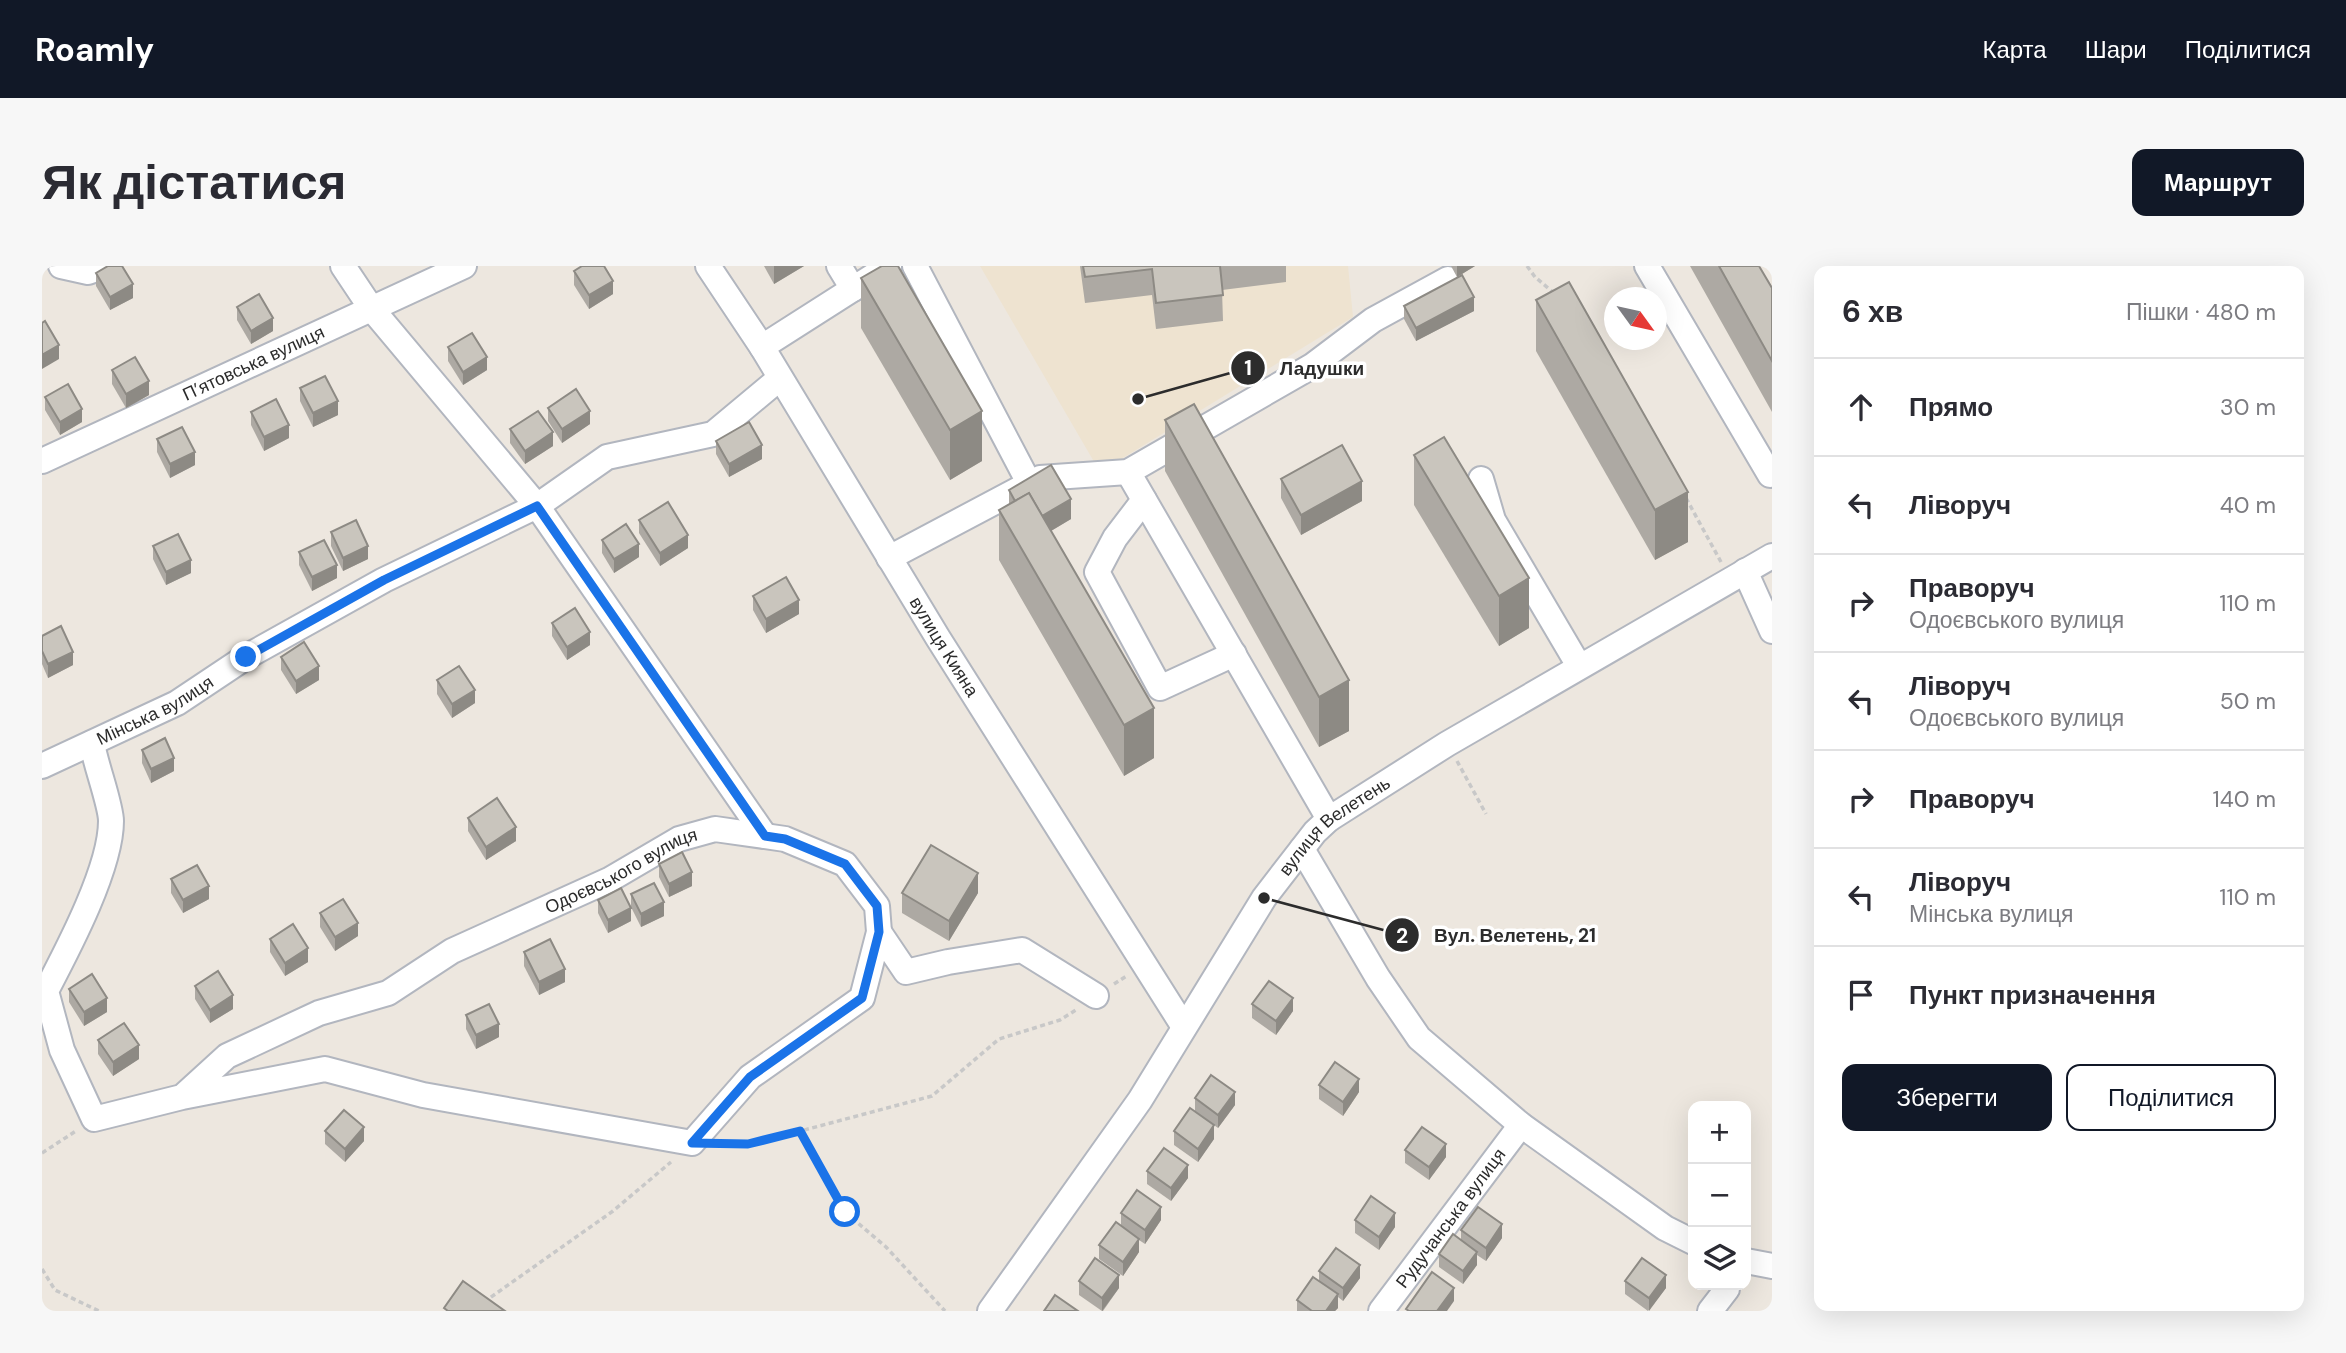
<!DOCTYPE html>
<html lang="uk">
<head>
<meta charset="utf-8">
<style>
  :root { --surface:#fff; --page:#f7f7f7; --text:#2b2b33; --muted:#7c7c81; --line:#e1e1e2; --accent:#111827 }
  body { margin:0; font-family:"DM Sans",sans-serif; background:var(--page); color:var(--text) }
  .controls { position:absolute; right:21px; bottom:21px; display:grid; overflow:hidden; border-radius:14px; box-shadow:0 7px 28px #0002 }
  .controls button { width:63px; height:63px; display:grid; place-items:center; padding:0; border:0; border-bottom:2px solid var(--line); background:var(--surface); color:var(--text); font:35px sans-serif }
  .compass { position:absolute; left:1562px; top:21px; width:63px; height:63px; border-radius:50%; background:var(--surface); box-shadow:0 7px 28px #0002; rotate:123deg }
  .stop { position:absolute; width:21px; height:21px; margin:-16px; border:5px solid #1a73e8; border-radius:50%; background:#fff }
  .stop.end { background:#1a73e8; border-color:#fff; box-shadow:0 2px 7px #0008 }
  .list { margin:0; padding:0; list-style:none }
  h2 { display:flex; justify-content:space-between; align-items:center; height:91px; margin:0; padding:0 28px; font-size:30px }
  h2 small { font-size:23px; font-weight:400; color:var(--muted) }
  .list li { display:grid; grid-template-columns:46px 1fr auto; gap:21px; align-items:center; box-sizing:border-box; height:98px; padding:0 28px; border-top:2px solid var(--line) }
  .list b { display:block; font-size:26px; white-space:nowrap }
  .list p { margin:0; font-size:23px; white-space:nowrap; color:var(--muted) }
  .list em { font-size:23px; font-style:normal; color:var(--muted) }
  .actions { display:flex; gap:14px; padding:21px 28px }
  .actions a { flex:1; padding:16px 0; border:2px solid var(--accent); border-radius:14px; text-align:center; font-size:24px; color:var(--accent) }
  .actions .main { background:var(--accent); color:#fff }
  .icon { flex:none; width:38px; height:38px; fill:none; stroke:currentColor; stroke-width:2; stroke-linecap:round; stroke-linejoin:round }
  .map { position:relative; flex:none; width:1730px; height:1045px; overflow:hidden; border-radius:14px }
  header { display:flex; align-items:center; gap:42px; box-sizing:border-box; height:98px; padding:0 35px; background:var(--accent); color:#fff }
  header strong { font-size:33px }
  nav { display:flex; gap:38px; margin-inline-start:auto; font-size:24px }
  .intro { display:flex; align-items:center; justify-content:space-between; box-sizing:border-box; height:168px; padding:0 42px }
  h1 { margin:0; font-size:49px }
  .button { padding:18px 32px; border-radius:14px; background:var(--accent); color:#fff; font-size:24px; font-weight:700 }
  main { display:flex; gap:42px; padding:0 42px }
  aside { flex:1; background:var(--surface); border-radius:14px; box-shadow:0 7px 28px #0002 }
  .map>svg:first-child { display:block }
  .education { fill:#eee3d0 }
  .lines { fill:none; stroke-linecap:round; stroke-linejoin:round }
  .minor-casing { stroke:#b2b6bf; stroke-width:28 }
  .path { stroke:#c8c8c8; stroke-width:3.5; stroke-dasharray:5 3.5; stroke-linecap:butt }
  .minor { stroke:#fff; stroke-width:24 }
  .wall { fill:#ada9a3 }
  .shaded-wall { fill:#8d8a84 }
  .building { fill:#c9c5bd; stroke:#8d8a84; stroke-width:2 }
  .route { stroke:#1a73e8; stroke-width:9 }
  .labels { text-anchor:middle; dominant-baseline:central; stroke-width:7; stroke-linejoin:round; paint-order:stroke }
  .street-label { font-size:18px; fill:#2c2c2c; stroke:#fff }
  .leader { fill:none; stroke:#2c2c2c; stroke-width:2.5 }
  .callout-dot { fill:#2c2c2c; stroke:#fff; stroke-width:2.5 }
  .mark-label { font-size:21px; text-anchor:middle; font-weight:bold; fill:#fff }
  .callout-label { font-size:19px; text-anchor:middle; font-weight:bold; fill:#2c2c2c; stroke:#fff; stroke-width:7; stroke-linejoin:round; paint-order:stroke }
</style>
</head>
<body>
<header>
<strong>Roamly</strong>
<nav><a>Карта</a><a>Шари</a><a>Поділитися</a></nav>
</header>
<div class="intro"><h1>Як дістатися</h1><a class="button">Маршрут</a></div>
<main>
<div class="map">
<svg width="1730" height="1045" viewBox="0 0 1730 1045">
  <rect width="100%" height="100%" fill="#ede7df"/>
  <polygon class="education" points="938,0 1306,0 1311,51 1058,206"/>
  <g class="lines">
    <defs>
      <g id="minor">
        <polyline points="19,0 46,6 63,0"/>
        <polyline points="301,0 329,42 495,240 723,570"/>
        <path id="s1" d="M 666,0 L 720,81 L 896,372 L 1142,761"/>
        <polyline points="797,0 811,23"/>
        <polyline points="873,0 987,217"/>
        <polyline points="1605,0 1728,209"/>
        <polyline points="720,81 847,0"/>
        <path id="s2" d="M 0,195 L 422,0"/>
        <polyline points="1086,206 1287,553"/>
        <polyline points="1439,213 1451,254 1537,400"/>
        <polyline points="1102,234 1073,272 1055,306 1118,422 1192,388"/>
        <polyline points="847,292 998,212 1086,206 1270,100 1331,54 1406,13"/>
        <polyline points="1703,305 1730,365"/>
        <path id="s3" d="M 50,477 C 53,497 69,539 69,555 C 69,602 26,683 4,725 L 20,784 L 52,853 L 140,831 L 185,790 L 277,747 L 346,727 L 410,685 L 567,614 L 637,573 L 673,563 L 743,573 L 803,598 L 835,640 L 837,666 L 820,732 L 708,811 L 650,877 L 381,829 L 283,803 L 140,831"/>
        <path id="s4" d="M 0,500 L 135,437 L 204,391 L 342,314 L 495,240 L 565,191 L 671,168 L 738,112"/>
        <polyline points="1260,583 1336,712 1377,772 1479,859 1623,962 1651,976"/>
        <polyline points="837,666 864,706 906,696 980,684 1054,730"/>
        <polyline points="1704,995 1730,1000"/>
        <path id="s5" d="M 948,1045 L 1098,834 L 1222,632 L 1273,566 L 1287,553 L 1405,478 L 1730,290"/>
        <path id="s6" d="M 1339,1045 L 1479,859"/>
        <polyline points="1668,1045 1685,1023 1684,1019"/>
      </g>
    </defs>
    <use href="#minor" class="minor-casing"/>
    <g class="path">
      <polyline points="1485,0 1493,11 1513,28"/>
      <polyline points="1644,232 1679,296"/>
      <polyline points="1415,495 1444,548"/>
      <polyline points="1072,718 1086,709"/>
      <polyline points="758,865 803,946 844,981 903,1045"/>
      <polyline points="679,878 706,879 890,830 957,773 1018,754 1034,744"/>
      <polyline points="0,887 34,865"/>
      <polyline points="0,1003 13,1024 57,1045"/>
      <polyline points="442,1036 571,945 629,896"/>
    </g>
    <use href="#minor" class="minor"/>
  </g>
  <g class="wall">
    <polygon points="722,0 762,0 732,18"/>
    <polygon points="1038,0 1244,0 1244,16 1180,24 1181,55 1114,63 1110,29 1043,37"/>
    <polygon points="1409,0 1433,0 1415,11"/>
    <polygon points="1648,0 1717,0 1730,22 1730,146"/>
    <polygon points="532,5 571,28 547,43 532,19"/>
    <polygon points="54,7 91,32 68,44 54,20"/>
    <polygon points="819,12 940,195 908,214 819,62"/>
    <polygon points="1494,34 1646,276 1613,294 1494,85"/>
    <polygon points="1362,40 1432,45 1374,75 1362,53"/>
    <polygon points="195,41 231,65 209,78 195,54"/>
    <polygon points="406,81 445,104 421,119 406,95"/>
    <polygon points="70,104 107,129 84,142 70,118"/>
    <polygon points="258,122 296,149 271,161 258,135"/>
    <polygon points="3,131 40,156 18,169 3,144"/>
    <polygon points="506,142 548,158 520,177 506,155"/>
    <polygon points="209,146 247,172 222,185 209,159"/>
    <polygon points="1123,154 1307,465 1277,481 1123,205"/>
    <polygon points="468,163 511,180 483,198 468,177"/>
    <polygon points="115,173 153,199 128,212 115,186"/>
    <polygon points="674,175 720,193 687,211 674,188"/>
    <polygon points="1372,189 1487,362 1457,380 1372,239"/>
    <polygon points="1239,213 1320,235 1259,269 1239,232"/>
    <polygon points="967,224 1029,253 1009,265 1112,492 1082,510 957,294 957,244 967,238"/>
    <polygon points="597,254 646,282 618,300 597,267"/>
    <polygon points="289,266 326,293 301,305 289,280"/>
    <polygon points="560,274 597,291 572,307 560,287"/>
    <polygon points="111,280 149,307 124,319 111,293"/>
    <polygon points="257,286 295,312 270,325 257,299"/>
    <polygon points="711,330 757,348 724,367 711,344"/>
    <polygon points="510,357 548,379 525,394 510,370"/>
    <polygon points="0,370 31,399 6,412 0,398"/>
    <polygon points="239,391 277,414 254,428 239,404"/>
    <polygon points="395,414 433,437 410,452 395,428"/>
    <polygon points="100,484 132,505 109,517 100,497"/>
    <polygon points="426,552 474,575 444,594 426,565"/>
    <polygon points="617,598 650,620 627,631 617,611"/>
    <polygon points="129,613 167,633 141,647 129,627"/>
    <polygon points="860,627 936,627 907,675 860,647"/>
    <polygon points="589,628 622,650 599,661 589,641"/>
    <polygon points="556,634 589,655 566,667 556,647"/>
    <polygon points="278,647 316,670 293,685 278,661"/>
    <polygon points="228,673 266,696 243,710 228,686"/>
    <polygon points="482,686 523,716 497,729 482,700"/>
    <polygon points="153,720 191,743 168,757 153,733"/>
    <polygon points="27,723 65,746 42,760 27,736"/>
    <polygon points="1210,738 1251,745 1234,769 1210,752"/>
    <polygon points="424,749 457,771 434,783 424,763"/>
    <polygon points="56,774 97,793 71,810 56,788"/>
    <polygon points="1277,819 1317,826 1301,850 1277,833"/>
    <polygon points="1153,832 1193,839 1176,862 1153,845"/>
    <polygon points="283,865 322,875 303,896 283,878"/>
    <polygon points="1132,865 1172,873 1156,896 1132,879"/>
    <polygon points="1363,884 1404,891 1387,914 1363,897"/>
    <polygon points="1105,905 1146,912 1129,935 1105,918"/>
    <polygon points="1079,947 1119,954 1103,978 1097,974 1097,986 1081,1010 1057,993 1057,979 1079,960"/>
    <polygon points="1313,954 1353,961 1337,984 1313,967"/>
    <polygon points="1419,964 1460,972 1444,995 1435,989 1435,999 1421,1018 1397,1001 1397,988 1419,975"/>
    <polygon points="1277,1005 1318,1012 1301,1035 1296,1031 1296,1042 1293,1045 1255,1045 1255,1034 1277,1015"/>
    <polygon points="1037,1015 1077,1022 1061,1045 1060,1045 1037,1029"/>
    <polygon points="1583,1015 1624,1022 1606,1045 1583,1028"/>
  </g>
  <g class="shaded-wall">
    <polygon points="732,0 762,0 732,18"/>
    <polygon points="1415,0 1433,0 1415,11"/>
    <polygon points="571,15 571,28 547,43 547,29"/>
    <polygon points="91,18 91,32 68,44 68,31"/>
    <polygon points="1432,31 1432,45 1374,75 1374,62"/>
    <polygon points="231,52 231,65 209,78 209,65"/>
    <polygon points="17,79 17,93 0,103 0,89"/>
    <polygon points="445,91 445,104 421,119 421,106"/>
    <polygon points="107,115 107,129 84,142 84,128"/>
    <polygon points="296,135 296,149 271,161 271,147"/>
    <polygon points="40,143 40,156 18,169 18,156"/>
    <polygon points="548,145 548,158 520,177 520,163"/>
    <polygon points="940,145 940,195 908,214 908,164"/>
    <polygon points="247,159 247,172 222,185 222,171"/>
    <polygon points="511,166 511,180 483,198 483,185"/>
    <polygon points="720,179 720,193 687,211 687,198"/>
    <polygon points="153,186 153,199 128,212 128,198"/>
    <polygon points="1320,215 1320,235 1259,269 1259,249"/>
    <polygon points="1646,226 1646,276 1613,294 1613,244"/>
    <polygon points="1029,233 1029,253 987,278 987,258"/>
    <polygon points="646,269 646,282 618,300 618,287"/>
    <polygon points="597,278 597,291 572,307 572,293"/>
    <polygon points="326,280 326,293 301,305 301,292"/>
    <polygon points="149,294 149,307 124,319 124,306"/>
    <polygon points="295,299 295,312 270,325 270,311"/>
    <polygon points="1487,312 1487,362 1457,380 1457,330"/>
    <polygon points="757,334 757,348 724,367 724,353"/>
    <polygon points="548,366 548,379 525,394 525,381"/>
    <polygon points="31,386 31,399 6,412 6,398"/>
    <polygon points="277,400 277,414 254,428 254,415"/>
    <polygon points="1307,414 1307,465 1277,481 1277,431"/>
    <polygon points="433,424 433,437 410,452 410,438"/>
    <polygon points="1112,442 1112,492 1082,510 1082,459"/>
    <polygon points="132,492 132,505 109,517 109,503"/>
    <polygon points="474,561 474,575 444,594 444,581"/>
    <polygon points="650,606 650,620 627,631 627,618"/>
    <polygon points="936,607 936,627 907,675 907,655"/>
    <polygon points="167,620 167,633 141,647 141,634"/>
    <polygon points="622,636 622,650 599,661 599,648"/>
    <polygon points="589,642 589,655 566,667 566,654"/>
    <polygon points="316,657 316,670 293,685 293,671"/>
    <polygon points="266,682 266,696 243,710 243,697"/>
    <polygon points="523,703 523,716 497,729 497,716"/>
    <polygon points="191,729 191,743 168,757 168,744"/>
    <polygon points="65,732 65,746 42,760 42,746"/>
    <polygon points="1251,732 1251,745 1234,769 1234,755"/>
    <polygon points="457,758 457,771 434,783 434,769"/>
    <polygon points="97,779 97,793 71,810 71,796"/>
    <polygon points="1317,813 1317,826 1301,850 1301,836"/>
    <polygon points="1193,826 1193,839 1176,862 1176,849"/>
    <polygon points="1172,859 1172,873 1156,896 1156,883"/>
    <polygon points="322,861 322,875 303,896 303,883"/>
    <polygon points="1404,878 1404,891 1387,914 1387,901"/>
    <polygon points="1146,899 1146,912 1129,935 1129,922"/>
    <polygon points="1119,941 1119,954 1103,978 1103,964"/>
    <polygon points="1353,947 1353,961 1337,984 1337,971"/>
    <polygon points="1460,958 1460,972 1444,995 1444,982"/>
    <polygon points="1097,973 1097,986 1081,1010 1081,996"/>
    <polygon points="1435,986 1435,999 1421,1018 1421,1005"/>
    <polygon points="1318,999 1318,1012 1301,1035 1301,1022"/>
    <polygon points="1077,1009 1077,1022 1060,1045 1060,1032"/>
    <polygon points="1624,1009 1624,1022 1607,1045 1607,1032"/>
    <polygon points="1412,1022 1412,1035 1405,1045 1395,1045"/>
    <polygon points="1296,1028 1296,1042 1293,1045 1284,1045"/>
  </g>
  <g class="building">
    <polygon points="66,0 80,0 91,18 68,31 54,7"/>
    <polygon points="540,0 562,0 571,15 547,29 532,5"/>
    <polygon points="840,0 856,0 940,145 908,164 819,12"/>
    <polygon points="1041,0 1178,0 1181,29 1114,37 1110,3 1043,11"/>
    <polygon points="1677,0 1717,0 1730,22 1730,95"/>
    <polygon points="1420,9 1432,31 1374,62 1362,40"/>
    <polygon points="1527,16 1646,226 1613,244 1494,34"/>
    <polygon points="217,28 231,52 209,65 195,41"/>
    <polygon points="3,55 17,79 0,89 0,57"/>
    <polygon points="430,67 445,91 421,106 406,81"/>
    <polygon points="93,91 107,115 84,128 70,104"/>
    <polygon points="283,110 296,135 271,147 258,122"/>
    <polygon points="26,118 40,143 18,156 3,131"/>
    <polygon points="534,123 548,145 520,163 506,142"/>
    <polygon points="234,133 247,159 222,171 209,146"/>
    <polygon points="1152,138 1307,414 1277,431 1123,154"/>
    <polygon points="496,145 511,166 483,185 468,163"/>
    <polygon points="707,156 720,179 687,198 674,175"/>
    <polygon points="140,161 153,186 128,198 115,173"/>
    <polygon points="1402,171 1487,312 1457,330 1372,189"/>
    <polygon points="1300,179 1320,215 1259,249 1239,213"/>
    <polygon points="1009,199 1029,233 1000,250 987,227 973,235 967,224"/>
    <polygon points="987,227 1112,442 1082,459 957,244"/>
    <polygon points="626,236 646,269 618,287 597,254"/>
    <polygon points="314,254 326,280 301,292 289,266"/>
    <polygon points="584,258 597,278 572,293 560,274"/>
    <polygon points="136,268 149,294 124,306 111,280"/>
    <polygon points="282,274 295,299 270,311 257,286"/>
    <polygon points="744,311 757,334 724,353 711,330"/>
    <polygon points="533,342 548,366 525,381 510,357"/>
    <polygon points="19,360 31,386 6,398 0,385 0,370"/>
    <polygon points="262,376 277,400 254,415 239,391"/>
    <polygon points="417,400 433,424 410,438 395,414"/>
    <polygon points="123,472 132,492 109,503 100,484"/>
    <polygon points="455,532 474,561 444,581 426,552"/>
    <polygon points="889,579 936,607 907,655 860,627"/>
    <polygon points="640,586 650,606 627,618 617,598"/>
    <polygon points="155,599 167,620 141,634 129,613"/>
    <polygon points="612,617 622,636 599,648 589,628"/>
    <polygon points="579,622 589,642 566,654 556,634"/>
    <polygon points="301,633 316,657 293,671 278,647"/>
    <polygon points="251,658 266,682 243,697 228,673"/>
    <polygon points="508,673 523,703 497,716 482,686"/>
    <polygon points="176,705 191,729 168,744 153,720"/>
    <polygon points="50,708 65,732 42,746 27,723"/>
    <polygon points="1227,715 1251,732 1234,755 1210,738"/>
    <polygon points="447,738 457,758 434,769 424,749"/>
    <polygon points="82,757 97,779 71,796 56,774"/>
    <polygon points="1293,796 1317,813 1301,836 1277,819"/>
    <polygon points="1169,809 1193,826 1176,849 1153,832"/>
    <polygon points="1148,842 1172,859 1156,883 1132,865"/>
    <polygon points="302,844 322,861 303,883 283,865"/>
    <polygon points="1380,861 1404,878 1387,901 1363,884"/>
    <polygon points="1122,882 1146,899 1129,922 1105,905"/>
    <polygon points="1095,924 1119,941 1103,964 1079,947"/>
    <polygon points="1329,930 1353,947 1337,971 1313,954"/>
    <polygon points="1436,941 1460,958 1444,982 1419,964"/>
    <polygon points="1074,956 1097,973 1081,996 1057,979"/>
    <polygon points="1411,968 1435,986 1421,1005 1397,988"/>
    <polygon points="1294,982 1318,999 1301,1022 1277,1005"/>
    <polygon points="1053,992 1077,1009 1060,1032 1037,1015"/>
    <polygon points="1600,992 1624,1009 1607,1032 1583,1015"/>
    <polygon points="1390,1006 1412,1022 1395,1045 1367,1045 1364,1043"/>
    <polygon points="1271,1011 1296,1028 1284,1045 1270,1045 1255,1034"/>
    <polygon points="421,1015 463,1045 406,1045 402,1042"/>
    <polygon points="1013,1029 1036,1045 1002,1045"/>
  </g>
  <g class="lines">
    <polyline class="route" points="204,391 342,314 495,240 723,570 743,573 803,598 835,640 837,666 820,732 708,811 650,877 706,878 758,865 803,946"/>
  </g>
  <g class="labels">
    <g class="street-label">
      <text stroke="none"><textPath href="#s2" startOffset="233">П’ятовська вулиця</textPath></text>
      <text stroke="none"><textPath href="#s1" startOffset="448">вулиця Кияна</textPath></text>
      <text stroke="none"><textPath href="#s4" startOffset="126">Мінська вулиця</textPath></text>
      <text stroke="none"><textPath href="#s5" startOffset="598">вулиця Велетень</textPath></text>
      <text stroke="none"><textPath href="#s3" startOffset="990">Одоєвського вулиця</textPath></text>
      <text stroke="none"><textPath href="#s6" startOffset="116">Рудучанська вулиця</textPath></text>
    </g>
  </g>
  <path class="leader" d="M1096 133L1206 102M1222 632L1360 669"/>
  <g class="callout-dot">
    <circle cx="1096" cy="133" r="7"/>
    <circle cx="1222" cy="632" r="7"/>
    <circle cx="1206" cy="102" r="18"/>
    <circle cx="1360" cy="669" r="18"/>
  </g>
  <g class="mark-label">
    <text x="1206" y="109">1</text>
    <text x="1360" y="677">2</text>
  </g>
  <g class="callout-label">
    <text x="1280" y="109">Ладушки</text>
    <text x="1473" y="676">Вул. Велетень, 21</text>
  </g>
</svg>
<div class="controls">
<button>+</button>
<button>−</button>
<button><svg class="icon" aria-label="layers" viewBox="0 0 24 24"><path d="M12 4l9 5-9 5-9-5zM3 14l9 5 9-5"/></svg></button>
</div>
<svg class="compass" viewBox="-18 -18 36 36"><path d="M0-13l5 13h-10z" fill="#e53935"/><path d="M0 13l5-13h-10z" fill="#7c7c81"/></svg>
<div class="stop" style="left:803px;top:946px"></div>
<div class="stop end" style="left:204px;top:391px"></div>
</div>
<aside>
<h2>6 хв<small>Пішки · 480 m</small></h2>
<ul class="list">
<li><svg class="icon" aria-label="ahead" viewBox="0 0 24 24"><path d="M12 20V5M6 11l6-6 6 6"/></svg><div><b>Прямо</b></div><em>30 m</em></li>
<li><svg class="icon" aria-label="left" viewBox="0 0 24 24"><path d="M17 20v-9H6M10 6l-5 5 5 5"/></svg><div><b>Ліворуч</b></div><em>40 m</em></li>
<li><svg class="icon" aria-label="right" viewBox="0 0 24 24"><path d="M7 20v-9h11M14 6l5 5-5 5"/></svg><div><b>Праворуч</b><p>Одоєвського вулиця</p></div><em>110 m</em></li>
<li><svg class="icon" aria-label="left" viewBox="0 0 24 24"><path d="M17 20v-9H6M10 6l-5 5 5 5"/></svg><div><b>Ліворуч</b><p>Одоєвського вулиця</p></div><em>50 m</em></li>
<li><svg class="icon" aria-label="right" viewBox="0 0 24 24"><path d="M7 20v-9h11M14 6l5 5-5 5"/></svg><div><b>Праворуч</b></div><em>140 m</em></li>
<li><svg class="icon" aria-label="left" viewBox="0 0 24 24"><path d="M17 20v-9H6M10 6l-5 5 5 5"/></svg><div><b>Ліворуч</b><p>Мінська вулиця</p></div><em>110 m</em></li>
<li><svg class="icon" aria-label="arrive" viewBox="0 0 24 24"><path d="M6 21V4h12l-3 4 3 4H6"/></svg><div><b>Пункт призначення</b></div></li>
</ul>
<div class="actions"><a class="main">Зберегти</a><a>Поділитися</a></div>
</aside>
</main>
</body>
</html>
